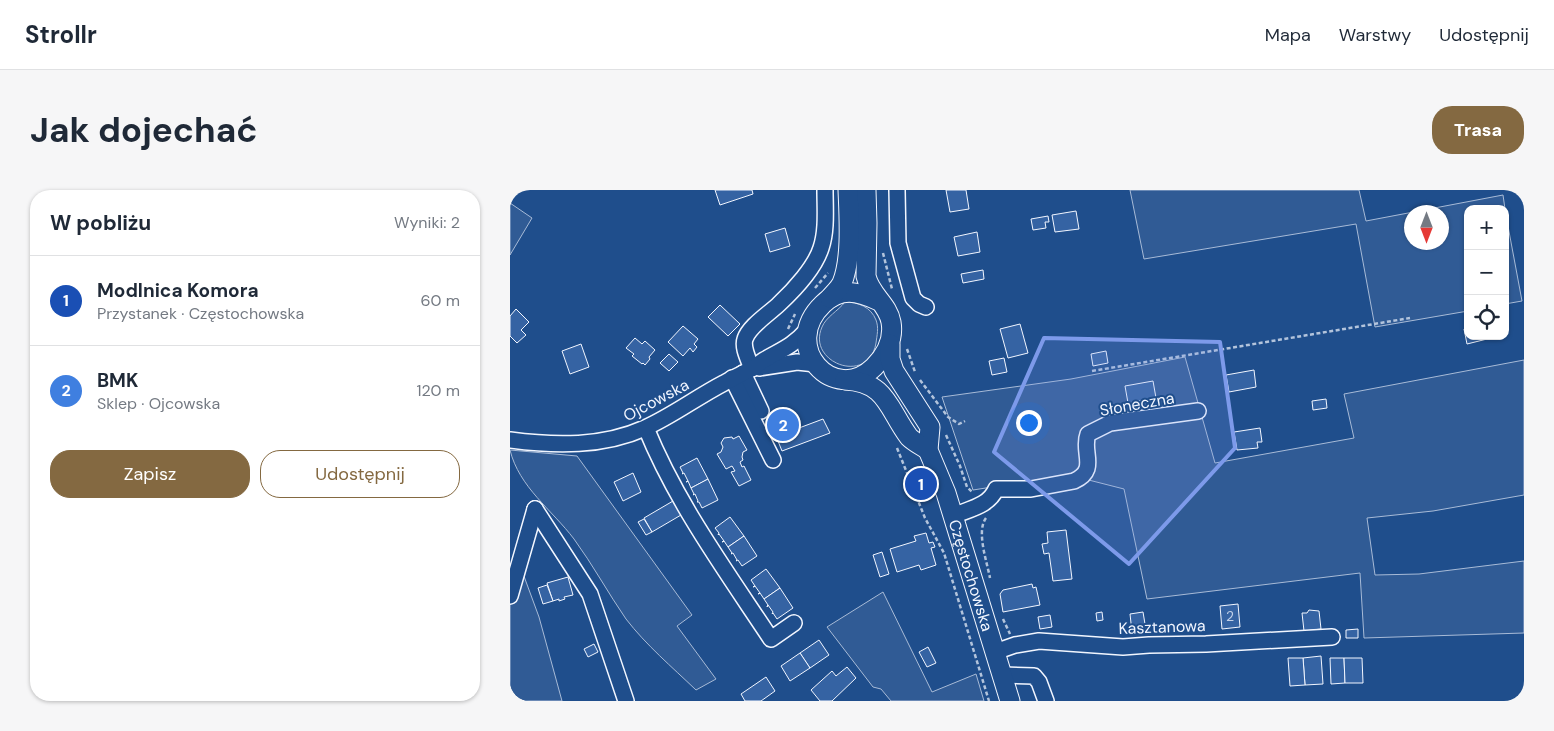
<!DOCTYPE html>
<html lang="pl">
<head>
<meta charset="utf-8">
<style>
  :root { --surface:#fff; --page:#f6f6f7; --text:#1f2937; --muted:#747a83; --line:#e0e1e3; --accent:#846941 }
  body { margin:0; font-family:"DM Sans",sans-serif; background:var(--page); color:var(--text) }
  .controls { position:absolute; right:15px; top:15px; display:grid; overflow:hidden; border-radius:10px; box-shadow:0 1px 4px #0004 }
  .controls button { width:45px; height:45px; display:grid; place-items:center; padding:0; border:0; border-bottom:1px solid var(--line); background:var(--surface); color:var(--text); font:25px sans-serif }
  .compass { position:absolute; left:894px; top:15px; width:45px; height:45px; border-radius:50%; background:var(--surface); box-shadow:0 1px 4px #0004; rotate:180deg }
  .you { position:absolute; left:518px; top:232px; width:18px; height:18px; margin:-12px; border:4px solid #fff; border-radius:50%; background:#1a73e8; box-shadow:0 0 0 8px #1a73e833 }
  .badge { display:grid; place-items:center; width:32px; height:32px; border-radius:50%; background:var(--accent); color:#fff; font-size:16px; font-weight:700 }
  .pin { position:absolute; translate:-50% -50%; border:2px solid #fff; box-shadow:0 1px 5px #0006 }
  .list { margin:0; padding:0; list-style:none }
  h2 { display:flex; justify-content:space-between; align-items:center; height:65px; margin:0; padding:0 20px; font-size:21px }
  h2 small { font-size:16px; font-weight:400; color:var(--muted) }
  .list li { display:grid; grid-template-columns:32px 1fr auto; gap:15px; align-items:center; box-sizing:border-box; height:90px; padding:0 20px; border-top:1px solid var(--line) }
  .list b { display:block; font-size:19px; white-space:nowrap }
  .list p { margin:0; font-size:16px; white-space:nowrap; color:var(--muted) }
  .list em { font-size:16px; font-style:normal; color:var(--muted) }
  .actions { display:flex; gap:10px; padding:15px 20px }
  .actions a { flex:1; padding:11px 0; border:1px solid var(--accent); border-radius:20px; text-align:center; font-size:18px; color:var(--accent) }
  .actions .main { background:var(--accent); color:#fff }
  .icon { flex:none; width:28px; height:28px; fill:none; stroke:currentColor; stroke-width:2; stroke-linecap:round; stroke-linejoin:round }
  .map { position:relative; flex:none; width:1014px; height:511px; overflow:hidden; border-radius:20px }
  header { display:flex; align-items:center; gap:30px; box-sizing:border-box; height:70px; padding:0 25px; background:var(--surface); border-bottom:1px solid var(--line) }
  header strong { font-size:24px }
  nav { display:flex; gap:28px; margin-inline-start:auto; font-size:18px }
  .intro { display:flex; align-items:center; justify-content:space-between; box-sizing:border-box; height:120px; padding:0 30px }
  h1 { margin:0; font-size:35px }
  .button { padding:12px 22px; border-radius:20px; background:var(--accent); color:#fff; font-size:18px; font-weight:700 }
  main { display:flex; gap:30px; padding:0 30px }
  aside { flex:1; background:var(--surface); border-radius:20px; box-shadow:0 1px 4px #0004 }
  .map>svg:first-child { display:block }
  .green { fill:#305b95; stroke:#a8bbd7; fill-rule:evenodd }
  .building { fill:#3563a3; stroke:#f2f6ff }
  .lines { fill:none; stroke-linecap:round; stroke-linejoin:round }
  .minor-casing { stroke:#f2f6ff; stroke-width:18 }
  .major-casing { stroke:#f2f6ff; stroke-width:21 }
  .path { stroke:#b3c4dc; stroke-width:2.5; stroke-dasharray:4 2.5; stroke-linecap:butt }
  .minor { stroke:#1f4e8c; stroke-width:15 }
  .major { stroke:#1f4e8c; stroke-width:19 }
  .marked { fill:#7d9aea; fill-opacity:0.2; stroke:#7d9aea; stroke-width:4; stroke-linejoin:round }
  .labels { text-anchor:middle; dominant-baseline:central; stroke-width:4; stroke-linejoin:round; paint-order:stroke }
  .number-label { font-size:14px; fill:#c3d1e8 }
  .street-label { font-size:16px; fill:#f2f6ff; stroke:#1f4e8c }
</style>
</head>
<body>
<header>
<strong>Strollr</strong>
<nav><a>Mapa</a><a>Warstwy</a><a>Udostępnij</a></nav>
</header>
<div class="intro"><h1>Jak dojechać</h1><a class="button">Trasa</a></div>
<main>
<aside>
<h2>W pobliżu<small>Wyniki: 2</small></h2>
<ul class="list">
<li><span class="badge" style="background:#1a4fb4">1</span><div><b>Modlnica Komora</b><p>Przystanek · Częstochowska</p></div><em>60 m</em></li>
<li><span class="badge" style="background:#3f7fe0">2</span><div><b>BMK</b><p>Sklep · Ojcowska</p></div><em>120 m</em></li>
</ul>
<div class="actions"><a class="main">Zapisz</a><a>Udostępnij</a></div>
</aside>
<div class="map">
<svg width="1014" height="511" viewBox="0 0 1014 511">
  <rect width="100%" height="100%" fill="#1f4e8c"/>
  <g class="green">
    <path d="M 620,0 L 849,0 L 856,31 L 993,5 L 995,19 L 958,19 L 958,121 L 865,137 L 846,34 L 634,69 ZM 902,22 L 932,22 L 932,52 L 902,52 Z"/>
    <polygon points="0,13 22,28 0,65"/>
    <polygon points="995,20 1012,111 995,114"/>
    <path d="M 335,112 C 348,112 361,117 366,130 C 369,138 367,145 366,153 C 359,196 296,173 312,137 C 316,127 328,121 335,112 Z"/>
    <polygon points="675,167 705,273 844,248 834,204 1014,170 1014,305 923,321 857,328 865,385 909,384 1014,371 1014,443 854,448 850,383 637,409 614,299 559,285 463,300 432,207 561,189"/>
    <path d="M 0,260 L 67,266 L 182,425 L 167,436 L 206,489 L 186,500 C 162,477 136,455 116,429 C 98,403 83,375 64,349 C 42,320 9,297 0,260 Z"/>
    <polygon points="8,370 29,427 52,511 0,511 0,395"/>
    <polygon points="373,402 422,502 466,484 474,511 381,511 371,499 363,497 317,437"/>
  </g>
  <g class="building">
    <polygon points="205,0 242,0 243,4 210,15"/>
    <polygon points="436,0 456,0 459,19 440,22"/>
    <polygon points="566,21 569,39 545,42 542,25"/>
    <polygon points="538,26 539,32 535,32 536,38 523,40 521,29"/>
    <polygon points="275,38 280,56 260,62 255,44"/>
    <polygon points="467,42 470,62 448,66 444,47"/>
    <polygon points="473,80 474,89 453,93 451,84"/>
    <polygon points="210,115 230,134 218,146 198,127"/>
    <polygon points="6,119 19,132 11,140 16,145 7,153 0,146 0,126"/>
    <polygon points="510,134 518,163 498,168 490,139"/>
    <polygon points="173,136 188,149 184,154 187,157 183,162 180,158 173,166 158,152"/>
    <polygon points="954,139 958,139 958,146 976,146 977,149 957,154"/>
    <polygon points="125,148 132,154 135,151 145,160 139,167 140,169 135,175 133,173 132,174 122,166 124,164 116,158"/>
    <polygon points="71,154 79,177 60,184 52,161"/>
    <polygon points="596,161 598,173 583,176 581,164"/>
    <polygon points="159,164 168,172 159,181 150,173"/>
    <polygon points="494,168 497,182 482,185 479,171"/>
    <polygon points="744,180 746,197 719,202 716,185"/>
    <polygon points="643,191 646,208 618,213 615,196"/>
    <polygon points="816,209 817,218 803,220 802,211"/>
    <polygon points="313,229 320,243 272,261 262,236 278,231 281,241"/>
    <polygon points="750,238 752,252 747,252 748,258 727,260 724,242"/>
    <polygon points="229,246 237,260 233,262 232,267 233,270 230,272 232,277 234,276 241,290 229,296 221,282 225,281 222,276 216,279 207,264 211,262 213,257 211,253 214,248 222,247 223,249"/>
    <polygon points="187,268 198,289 181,298 178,291 176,292 178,291 174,283 172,284 173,283 170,277"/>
    <polygon points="123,283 131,302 113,311 104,292"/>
    <polygon points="198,289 208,310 192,318 189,312 187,312 188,311 185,304 183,305 184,304 181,298"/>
    <polygon points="163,311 171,325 142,342 134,328"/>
    <polygon points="220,327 234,346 218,357 214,351 212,352 214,351 209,344 208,345 209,343 205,338"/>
    <polygon points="134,329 142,342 136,345 128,332"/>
    <polygon points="556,340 562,389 543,391 539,363 534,364 532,354 538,353 537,342"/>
    <polygon points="416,343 419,353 423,352 425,357 421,358 426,375 411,380 409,375 387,382 380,359 406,351 404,346"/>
    <polygon points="234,346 247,366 232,376 228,370 226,371 227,370 223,363 221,364 222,363 218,357"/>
    <polygon points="372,362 379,384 370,387 363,365"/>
    <polygon points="256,379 270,398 254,409 250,403 248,404 250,403 245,396 243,397 245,396 241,390"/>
    <polygon points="58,387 63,405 54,407 55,409 49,411 49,409 43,411 37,393"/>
    <polygon points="522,394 523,398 526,397 530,415 493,422 490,404 493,400"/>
    <polygon points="37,395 43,411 33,414 28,398"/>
    <polygon points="270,398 283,418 267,429 263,423 262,424 263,422 258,415 257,417 258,415 254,409"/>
    <polygon points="728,414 730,437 712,439 710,416"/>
    <polygon points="799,420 809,421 811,439 794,441 792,423 797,423"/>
    <polygon points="592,422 593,430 587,431 586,423"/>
    <polygon points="633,422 636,440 622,442 620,424"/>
    <polygon points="540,425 542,437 530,439 528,427"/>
    <polygon points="848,439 848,448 836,448 836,440"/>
    <polygon points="309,450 319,465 300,478 290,463"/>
    <polygon points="84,454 88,462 78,467 74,459"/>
    <polygon points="418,457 426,473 417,477 409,462"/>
    <polygon points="290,463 300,478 280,491 271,476"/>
    <polygon points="811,466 813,494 795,495 793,468"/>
    <polygon points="778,468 793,468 795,495 780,496"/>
    <polygon points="820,468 834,468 835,493 821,494"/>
    <polygon points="834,468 852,468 853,493 835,493"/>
    <polygon points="337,477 346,488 322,511 310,511 301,500 322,481 326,486"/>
    <polygon points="256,487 265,501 251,511 235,511 231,504"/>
  </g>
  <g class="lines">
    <defs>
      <g id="minor">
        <polyline points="387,0 388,53 403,108 409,114 416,117"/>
        <polyline points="249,178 287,172 306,174"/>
        <path d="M 242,179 C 239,170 232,158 235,149 C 239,136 260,123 269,114 C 284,100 305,77 311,58 C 317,40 315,19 315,0"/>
        <polyline points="233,183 251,221"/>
        <polyline points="222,188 263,270"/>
        <path d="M 136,238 C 167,314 216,381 261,449 L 284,433"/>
        <path d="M 0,250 C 45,256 93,257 135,238 C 162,226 187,207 214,193 C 223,188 232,184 241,179 C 246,177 249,173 254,170 C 271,160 282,157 297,140"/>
        <polyline points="25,319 80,404 116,511"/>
        <path d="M 443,326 C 459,319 479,316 486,299 L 521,299 L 564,291 C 589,280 571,262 578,244 L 600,233 L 688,221"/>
        <polyline points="0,406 25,319"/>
        <polyline points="485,462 505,455 529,451 613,457 639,455 696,454 822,447"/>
        <polyline points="493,485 524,486 529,492 536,511"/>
      </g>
      <g id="major">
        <path d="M 356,0 L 357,33 L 356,86 C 360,105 378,114 381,132 C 384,149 376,165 364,177 C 324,216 269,156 313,114 C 331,97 347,101 369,111"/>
        <path d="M 320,108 C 324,103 329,99 332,93 C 342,69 339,26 338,0"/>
        <path id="s1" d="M 380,154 L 380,169 L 384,181 L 420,237 L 418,260 L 436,303 L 500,511"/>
        <path d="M 335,190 C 377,192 378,219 399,247 C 404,252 412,256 418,260"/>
      </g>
    </defs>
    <use href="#minor" class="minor-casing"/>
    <use href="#major" class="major-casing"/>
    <g class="path">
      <polyline points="373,63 382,99"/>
      <polyline points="305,98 318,83"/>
      <polyline points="278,139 285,124"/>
      <polyline points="397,159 405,182"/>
      <polyline points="582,181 900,128"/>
      <polyline points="410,190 438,227 449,234 455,231"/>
      <polyline points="436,245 450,276 457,297 463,303"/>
      <polyline points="387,258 415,328 434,363 479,511"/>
      <path d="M 476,328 C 466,341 477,372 480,388"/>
      <polyline points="493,429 500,444"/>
    </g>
    <use href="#minor" class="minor"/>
    <use href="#major" class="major"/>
  </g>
  <path class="marked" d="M 534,148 L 710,152 L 725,258 L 619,374 L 484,262 Z"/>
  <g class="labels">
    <g class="number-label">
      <text x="720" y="426">2</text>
    </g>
    <g class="street-label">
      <text transform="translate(146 210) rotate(-28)">Ojcowska</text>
      <text transform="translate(627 214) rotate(-10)">Słoneczna</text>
      <text stroke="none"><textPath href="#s1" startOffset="250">Częstochowska</textPath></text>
      <text transform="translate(652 437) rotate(-2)">Kasztanowa</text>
    </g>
  </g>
</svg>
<div class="controls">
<button>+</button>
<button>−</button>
<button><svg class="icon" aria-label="locate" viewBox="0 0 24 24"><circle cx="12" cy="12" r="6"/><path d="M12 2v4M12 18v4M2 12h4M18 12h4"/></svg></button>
</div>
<svg class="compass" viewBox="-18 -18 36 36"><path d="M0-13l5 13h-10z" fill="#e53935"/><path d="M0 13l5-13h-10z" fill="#747a83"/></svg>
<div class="you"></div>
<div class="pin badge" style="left:411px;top:294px;background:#1a4fb4">1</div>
<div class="pin badge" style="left:273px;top:235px;background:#3f7fe0">2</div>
</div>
</main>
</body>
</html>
